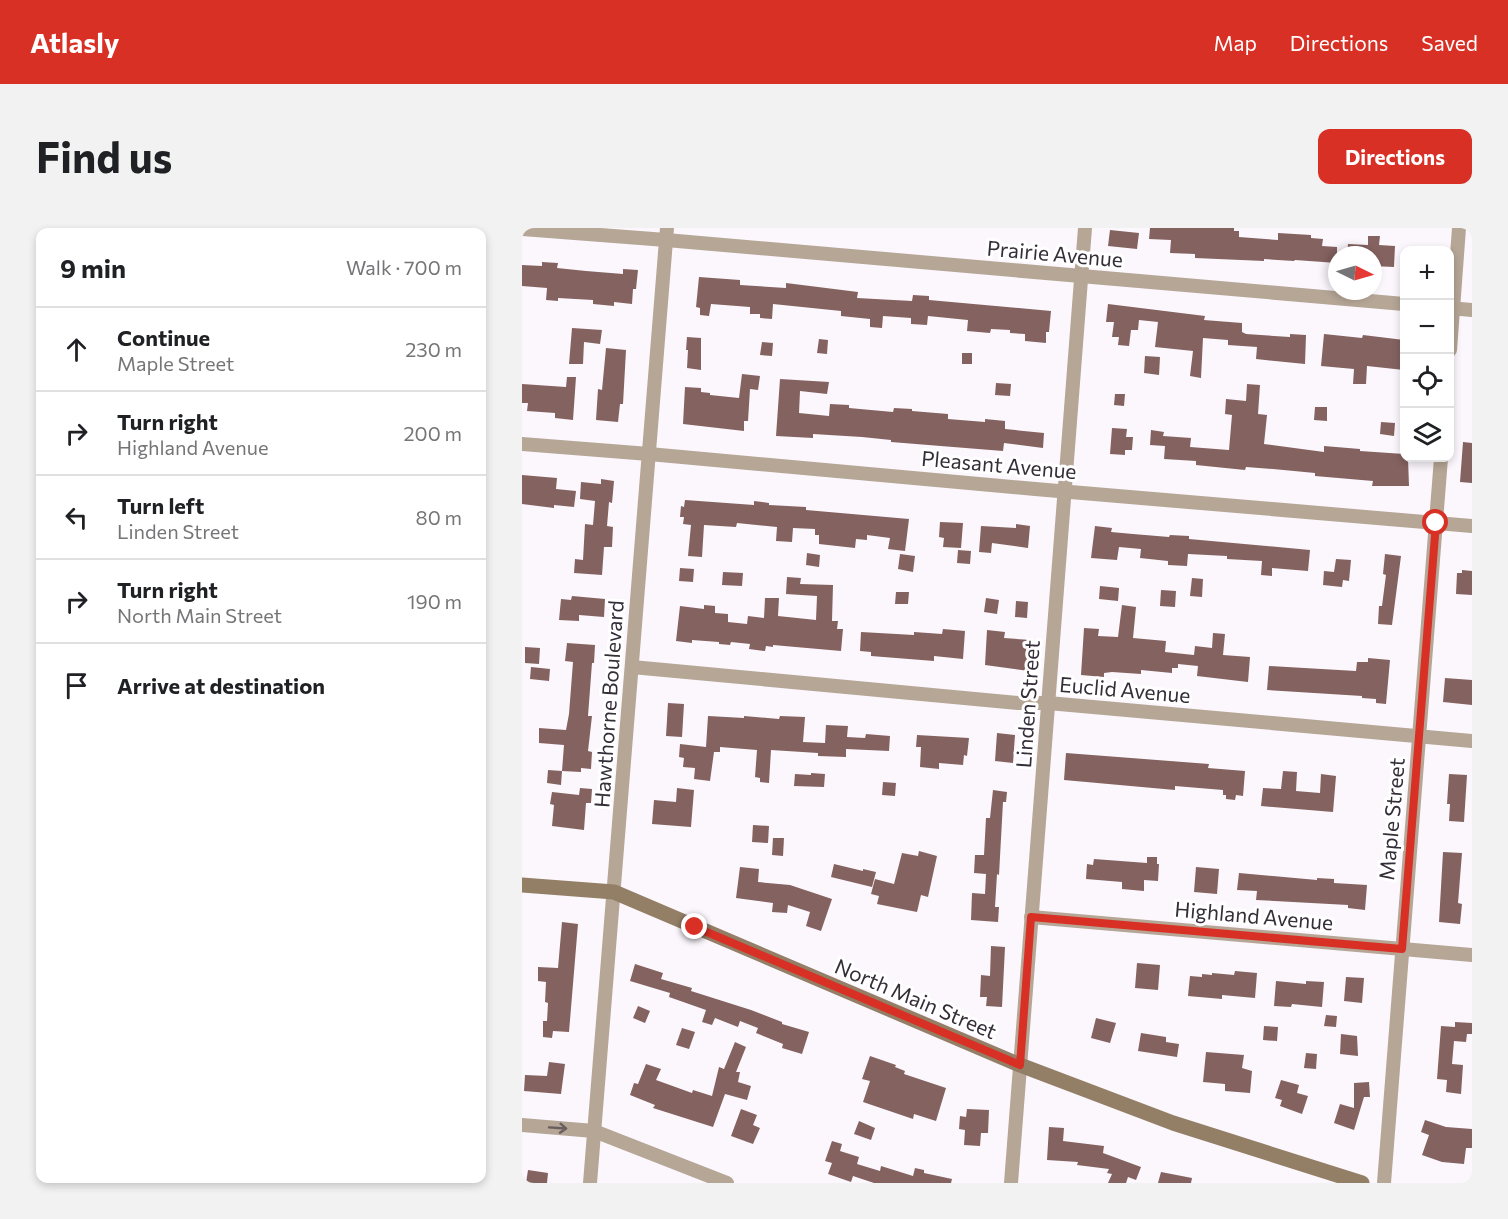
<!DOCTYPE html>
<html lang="en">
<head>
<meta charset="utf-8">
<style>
  :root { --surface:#fff; --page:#f2f2f2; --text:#202124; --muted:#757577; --line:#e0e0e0; --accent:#d93025 }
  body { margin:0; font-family:Commissioner,sans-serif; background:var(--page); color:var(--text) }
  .controls { position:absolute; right:18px; top:18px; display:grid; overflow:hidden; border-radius:12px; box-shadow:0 3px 9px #0003 }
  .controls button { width:54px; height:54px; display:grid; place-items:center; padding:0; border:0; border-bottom:2px solid var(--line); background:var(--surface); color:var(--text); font:30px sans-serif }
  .compass { position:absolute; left:806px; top:18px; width:54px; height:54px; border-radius:50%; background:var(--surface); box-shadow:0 3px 9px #0003; rotate:95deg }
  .stop { position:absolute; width:18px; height:18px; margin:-14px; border:4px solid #d93025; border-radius:50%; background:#fff }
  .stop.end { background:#d93025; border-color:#fff; box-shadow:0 2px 6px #0008 }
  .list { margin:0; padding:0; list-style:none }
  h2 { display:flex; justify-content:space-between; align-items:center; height:78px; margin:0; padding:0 24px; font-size:26px }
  h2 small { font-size:20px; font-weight:400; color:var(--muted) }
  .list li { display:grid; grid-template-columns:39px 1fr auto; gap:18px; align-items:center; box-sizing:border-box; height:84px; padding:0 24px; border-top:2px solid var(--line) }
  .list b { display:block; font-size:22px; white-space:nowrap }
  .list p { margin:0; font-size:20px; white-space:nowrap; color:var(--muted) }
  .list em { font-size:20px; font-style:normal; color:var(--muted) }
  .icon { flex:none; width:33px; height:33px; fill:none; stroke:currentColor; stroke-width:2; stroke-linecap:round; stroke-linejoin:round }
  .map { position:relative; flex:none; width:950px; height:955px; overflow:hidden; border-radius:12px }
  header { display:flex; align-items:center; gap:36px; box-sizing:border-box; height:84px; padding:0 30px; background:var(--accent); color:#fff }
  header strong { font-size:28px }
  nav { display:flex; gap:33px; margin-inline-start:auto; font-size:21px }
  .intro { display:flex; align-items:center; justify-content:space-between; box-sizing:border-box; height:144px; padding:0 36px }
  h1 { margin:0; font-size:42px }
  .button { padding:15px 27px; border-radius:12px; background:var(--accent); color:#fff; font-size:21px; font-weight:700 }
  main { display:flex; gap:36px; padding:0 36px }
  aside { flex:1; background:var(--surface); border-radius:12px; box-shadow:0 3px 9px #0003 }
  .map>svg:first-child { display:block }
  .building { fill:#846260 }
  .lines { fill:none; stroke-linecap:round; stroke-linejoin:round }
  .street { stroke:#b5a696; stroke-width:14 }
  .secondary { stroke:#937e66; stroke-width:15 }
  .oneway { stroke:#685e5e }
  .route { stroke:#d93025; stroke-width:8 }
  .labels { text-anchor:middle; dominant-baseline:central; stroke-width:6; stroke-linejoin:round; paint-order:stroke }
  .street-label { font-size:21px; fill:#352e39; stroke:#fff }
</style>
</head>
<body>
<header>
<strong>Atlasly</strong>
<nav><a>Map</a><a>Directions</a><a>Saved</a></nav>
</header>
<div class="intro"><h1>Find us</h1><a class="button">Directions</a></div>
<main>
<aside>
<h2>9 min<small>Walk · 700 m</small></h2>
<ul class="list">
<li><svg class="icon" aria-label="ahead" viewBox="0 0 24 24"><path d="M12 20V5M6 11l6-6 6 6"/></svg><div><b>Continue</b><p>Maple Street</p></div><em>230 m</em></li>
<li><svg class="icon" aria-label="right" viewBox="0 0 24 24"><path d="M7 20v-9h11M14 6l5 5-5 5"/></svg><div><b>Turn right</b><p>Highland Avenue</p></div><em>200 m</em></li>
<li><svg class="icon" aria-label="left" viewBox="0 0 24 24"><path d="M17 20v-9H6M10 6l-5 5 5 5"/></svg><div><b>Turn left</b><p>Linden Street</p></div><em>80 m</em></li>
<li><svg class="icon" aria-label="right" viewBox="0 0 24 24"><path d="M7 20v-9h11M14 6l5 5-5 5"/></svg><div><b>Turn right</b><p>North Main Street</p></div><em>190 m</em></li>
<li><svg class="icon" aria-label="arrive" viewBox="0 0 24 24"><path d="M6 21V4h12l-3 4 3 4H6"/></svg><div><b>Arrive at destination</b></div></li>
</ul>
</aside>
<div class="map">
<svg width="950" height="955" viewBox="0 0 950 955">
  <rect width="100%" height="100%" fill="#fbf7fd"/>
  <g class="building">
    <polygon points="628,0 712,0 712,3 717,3 717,9 756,12 756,5 789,7 789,10 801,11 800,18 815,19 815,35 773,32 772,33 742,31 742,33 673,30 673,26 648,25 649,12 627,11"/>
    <polygon points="588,2 617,5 615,21 586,18"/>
    <polygon points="846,8 858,8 857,17 873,18 872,39 851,38 851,27 825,27 826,16 846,17"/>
    <polygon points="20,34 36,35 35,40 64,43 101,46 101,41 116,42 114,61 111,61 110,76 92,74 92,78 71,76 71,72 36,70 36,73 24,72 25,60 0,58 0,37 20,38"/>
    <polygon points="177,49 218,52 218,57 264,60 264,55 336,64 335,70 390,73 391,67 407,68 407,72 529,83 527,104 524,104 524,115 503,113 503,106 488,105 488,102 469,101 468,105 445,103 446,92 406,88 405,97 389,96 389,90 361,88 360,100 348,99 348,91 319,88 319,83 251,76 250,91 238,90 238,86 228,86 228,79 189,76 187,88 178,87 178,80 174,79"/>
    <polygon points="586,76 683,88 682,92 720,95 720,104 724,106 768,109 768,106 784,107 783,136 734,131 735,119 706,117 706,112 681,110 679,150 668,148 671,123 633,119 636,94 617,92 616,102 609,102 607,118 596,117 597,109 590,109 592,94 584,94"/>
    <polygon points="50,100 80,102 78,116 62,114 61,136 47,136"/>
    <polygon points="802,106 840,110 841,107 882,112 882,142 845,138 844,156 831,156 832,141 799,138"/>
    <polygon points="165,109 179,110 179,142 165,140 166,122 164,122"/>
    <polygon points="297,111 306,112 305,126 295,125"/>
    <polygon points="240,114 251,115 250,128 238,127"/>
    <polygon points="84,120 104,122 101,176 98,176 96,194 74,192 76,161 80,162"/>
    <rect x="440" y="125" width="10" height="11"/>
    <polygon points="623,128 638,129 637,147 622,145"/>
    <polygon points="220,146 238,148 236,162 228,161 226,193 222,193 222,203 161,196 163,159 179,160 179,164 188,165 188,167 217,170"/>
    <polygon points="45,149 54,149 51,192 33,190 33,185 5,183 6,175 0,175 0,156 44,159"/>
    <polygon points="258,151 307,154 305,166 278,163 277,185 307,188 308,176 327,177 327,180 371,184 372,180 390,181 390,183 426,186 426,191 463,194 463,191 483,193 483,201 522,205 521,220 482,215 481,223 369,214 369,212 340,209 291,206 291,210 254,208"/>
    <polygon points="474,155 489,156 488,168 473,167"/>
    <polygon points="725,156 738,157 736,186 745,187 742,216 802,224 802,218 838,221 838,223 882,226 882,230 886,230 887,258 850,258 851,253 793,248 793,245 751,241 724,239 723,242 674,237 674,233 642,231 643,218 628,217 629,202 642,204 641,208 669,210 668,219 707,222 710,187 703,186 704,171 724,173"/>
    <polygon points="593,166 603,166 602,178 592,177"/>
    <polygon points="793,179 805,179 805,193 792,192"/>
    <polygon points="859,194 873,195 872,208 858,206"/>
    <polygon points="590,200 605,201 604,209 611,209 610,222 603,222 603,227 588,226"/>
    <polygon points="941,214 950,215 950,255 938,254"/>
    <polygon points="0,247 35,250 34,261 54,263 52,279 32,277 32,280 0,276"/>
    <polygon points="79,251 92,253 90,275 87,274 85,298 91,299 90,319 82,319 80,347 52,345 53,331 61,332 63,296 71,297 73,273 58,271 59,254 79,256"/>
    <polygon points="163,272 232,277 232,273 247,275 247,277 284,279 284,282 387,291 383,323 366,321 368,310 345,307 345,312 334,311 333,320 297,316 297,307 293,307 293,301 271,300 270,314 254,313 255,299 215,295 214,299 182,297 180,329 166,328 169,297 161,296 162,289 158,289 159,278 162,279"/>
    <polygon points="418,294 441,295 439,320 421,319 422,310 417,309"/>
    <polygon points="494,296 508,298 506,320 470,315 469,325 457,324 459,298 494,300"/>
    <polygon points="573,298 590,300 589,304 611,306 647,309 648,307 667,308 667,311 788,322 786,343 750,340 750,348 739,347 740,333 705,331 705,328 666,326 665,338 646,337 646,333 618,330 619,321 597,319 595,332 569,330"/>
    <polygon points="436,322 449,323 448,336 435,335"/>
    <polygon points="285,325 298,327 297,339 284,337"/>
    <polygon points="378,326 393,328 391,344 376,341"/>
    <polygon points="863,326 879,328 870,397 856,396 857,378 860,378 864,347 861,346"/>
    <polygon points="814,331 829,332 827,353 821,352 820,359 801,357 802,343 812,344"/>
    <polygon points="158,340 172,341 171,354 157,353"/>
    <polygon points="940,342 950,343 950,367 934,366 935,345 940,345"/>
    <polygon points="201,344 221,345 220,358 200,357"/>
    <polygon points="265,349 279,350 278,356 311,357 310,393 316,393 315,401 321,401 319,423 251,417 251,419 244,418 243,423 227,421 228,416 209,414 208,417 197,416 197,414 170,412 170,415 154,413 158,378 182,381 182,377 193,378 193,385 206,386 206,394 225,396 226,388 242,390 243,370 257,370 256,388 294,392 295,368 264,366"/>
    <polygon points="670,350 681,351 680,369 668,368"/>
    <polygon points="578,358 597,360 596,373 577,371"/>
    <polygon points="639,362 654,363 653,379 638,378"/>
    <polygon points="374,364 387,364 386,376 373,376"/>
    <polygon points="50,368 83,371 82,389 57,387 57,393 37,392 39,371 49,372"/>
    <polygon points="464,370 477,372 475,386 462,384"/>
    <polygon points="494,373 506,374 505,390 493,389"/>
    <polygon points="600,377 614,379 611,410 644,413 643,424 672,427 673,418 690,420 691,405 703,406 701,427 728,429 726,454 675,448 676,438 656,436 656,440 650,440 650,445 619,442 619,446 590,444 582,445 582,449 559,447 562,400 577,401 576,408 596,409"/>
    <polygon points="421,401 443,403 441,431 412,428 412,433 349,428 349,424 338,423 339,404 392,407 392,404 420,406"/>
    <polygon points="465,402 483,404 482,410 509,412 507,443 463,437"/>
    <polygon points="45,415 73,417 72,435 70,435 66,488 70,488 66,523 70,524 69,541 59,540 59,544 40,543 42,517 17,515 17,500 44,502 47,486 51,434 43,433"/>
    <polygon points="3,419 18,420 17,436 3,435"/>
    <polygon points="846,430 868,432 864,476 854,475 854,471 840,470 840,468 745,462 747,438 834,443 835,434 846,434"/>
    <polygon points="9,439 28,441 27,453 8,451"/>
    <polygon points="923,450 950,452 950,477 921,474"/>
    <polygon points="146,475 162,476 160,509 144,508"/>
    <polygon points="186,488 222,490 222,488 257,491 258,488 283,489 281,514 303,515 304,497 326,498 325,509 343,510 344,506 368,508 367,523 324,521 324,529 296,528 296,525 249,522 247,555 238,554 238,550 233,549 235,522 198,519 198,524 192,524 188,553 172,551 173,540 161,539 162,530 157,529 158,516 184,519"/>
    <polygon points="475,505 493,507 491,535 473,533"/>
    <polygon points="395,507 447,510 445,528 442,527 441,537 417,535 417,541 398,539 399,519 394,519"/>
    <polygon points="544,525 687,536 686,540 723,543 721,568 714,567 713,572 704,571 704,567 701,567 701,562 653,558 653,562 542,552"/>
    <polygon points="26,542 40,543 39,557 25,555"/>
    <polygon points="761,543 775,544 774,563 798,565 799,546 814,548 811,584 739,578 741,560 759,561"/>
    <polygon points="289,545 303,546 302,559 272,558 273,546 289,547"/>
    <polygon points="927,546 945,547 942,594 927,593 928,576 925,576"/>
    <polygon points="361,554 374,555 373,568 360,567"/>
    <polygon points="58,560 70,561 69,575 64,575 62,602 30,598 32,577 28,576 30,564 57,567"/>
    <polygon points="155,560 172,562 169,599 130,596 132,572 154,574"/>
    <polygon points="471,562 485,564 484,574 481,574 477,647 475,646 473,679 477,679 476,694 449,692 450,665 463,666 464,646 452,645 453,627 462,627 464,590 468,590"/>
    <polygon points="231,597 247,598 246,615 230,614"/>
    <polygon points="251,610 262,610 261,628 250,627"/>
    <polygon points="397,623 415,628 406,669 399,667 395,684 355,676 357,668 349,666 353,651 372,656 380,625 396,628"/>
    <polygon points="921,624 940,625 936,675 940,676 938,696 917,694"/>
    <polygon points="625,629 635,629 635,636 637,636 636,653 622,652 622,663 600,661 600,654 564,651 565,636 571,637 572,631 625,635"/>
    <polygon points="312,636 341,643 341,641 354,644 350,659 309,649"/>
    <polygon points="218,639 237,641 236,654 268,657 310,671 299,703 284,698 288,684 266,677 265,685 250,684 251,675 214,670"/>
    <polygon points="674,639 697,641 695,666 672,664"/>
    <polygon points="717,645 795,652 795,650 812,651 812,655 845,657 843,682 826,680 826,677 734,672 735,663 715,662"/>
    <polygon points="40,694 56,696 47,804 31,803 30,810 21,809 21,793 25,793 26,775 23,774 24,754 16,753 16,739 36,740"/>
    <polygon points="469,718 483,719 480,779 464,778 465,769 458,769 459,747 468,748"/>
    <polygon points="615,735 638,737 636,762 613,760"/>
    <polygon points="113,736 141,745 139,751 170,760 169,763 229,782 260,794 260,796 287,804 280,826 260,820 261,816 234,805 236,800 218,793 216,799 193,790 190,797 180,794 184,782 147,769 148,765 108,753"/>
    <polygon points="713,743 735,745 733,770 700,767 700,771 666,768 668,748 680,749 680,746 690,747 690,745 712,747"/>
    <polygon points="824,749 842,750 840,775 822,773"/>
    <polygon points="754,753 784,756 784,753 802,754 800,779 770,776 769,779 752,778"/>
    <polygon points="116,778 128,783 123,795 111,790"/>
    <polygon points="804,787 815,788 814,799 802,798"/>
    <polygon points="574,790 594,795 588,815 569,810"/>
    <polygon points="933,794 950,795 950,806 945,806 944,814 932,813 930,836 941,837 939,866 924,864 925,852 915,851 919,798 933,799"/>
    <polygon points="742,798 756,799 755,813 741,812"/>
    <polygon points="160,800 173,804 167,821 154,817"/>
    <polygon points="619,805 644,809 644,814 657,816 655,829 616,823"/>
    <polygon points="819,806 835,808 836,828 818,826"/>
    <polygon points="213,814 224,819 214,844 218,844 216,854 229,858 225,872 203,866 191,899 131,880 133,877 108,867 112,855 116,856 124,836 139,841 134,852 170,865 171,862 190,868 197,839 202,841"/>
    <polygon points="684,824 722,827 720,840 730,843 728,865 703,863 703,856 681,854"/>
    <polygon points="784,825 795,826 794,841 782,840"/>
    <polygon points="348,828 374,837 373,839 383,843 382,846 424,860 414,893 392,886 391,891 341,874 348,853 340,851"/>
    <polygon points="27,834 43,836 39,866 2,863 3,847 25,848"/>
    <polygon points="759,852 777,857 775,865 786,868 780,886 758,878 760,872 753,870"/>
    <polygon points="847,854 848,869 842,869 832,902 812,895 818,876 832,880 832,855"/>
    <polygon points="219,881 235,887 231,897 238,900 231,916 209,908"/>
    <polygon points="445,881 467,882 466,905 459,905 458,918 442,917 443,902 437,901 438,888 444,889"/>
    <polygon points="903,892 924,899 950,901 950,920 944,920 942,936 920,934 900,927 907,907 899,904"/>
    <polygon points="337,893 353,900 349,912 332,906"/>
    <polygon points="527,899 542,900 541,913 582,918 581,925 619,939 614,952 606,949 604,955 586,955 590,946 585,945 587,941 555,937 556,934 525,932"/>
    <polygon points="310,913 320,916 318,923 337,929 335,936 358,943 359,938 391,948 393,940 402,942 402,945 430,951 429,955 352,955 331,948 329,954 306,946 310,935 303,933"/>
    <polygon points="6,942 26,945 25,955 4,955"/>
    <polygon points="639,944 670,950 669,955 636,955"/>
  </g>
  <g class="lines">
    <g class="street">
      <polyline points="0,1 144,12 882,76"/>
      <polyline points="928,80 950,82"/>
      <polyline points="928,122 937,0"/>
      <polyline points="0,216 127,226 513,261 950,298"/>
      <polyline points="110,439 496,475 526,475 950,513"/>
      <polyline points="509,689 950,727"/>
      <polyline points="0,897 72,903 205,955"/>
      <polyline points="68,955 145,0"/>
      <polyline points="489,955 563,0"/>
      <polyline points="862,955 919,230"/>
    </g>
    <polyline class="secondary" points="0,657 92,664 498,837 651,895 840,955"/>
  </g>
  <defs><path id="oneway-shaft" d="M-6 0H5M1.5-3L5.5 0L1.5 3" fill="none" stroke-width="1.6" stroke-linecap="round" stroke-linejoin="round" transform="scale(1.5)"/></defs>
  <use class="oneway" href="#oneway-shaft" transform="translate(36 900) rotate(4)"/>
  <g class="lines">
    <polyline class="route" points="173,699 498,837 509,689 880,721 914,295"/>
  </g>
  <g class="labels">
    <g class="street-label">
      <text transform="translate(533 25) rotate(5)">Prairie Avenue</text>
      <text transform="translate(477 236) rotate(5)">Pleasant Avenue</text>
      <text transform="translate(603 461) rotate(5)">Euclid Avenue</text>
      <text transform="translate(86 476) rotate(-86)">Hawthorne Boulevard</text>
      <text transform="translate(505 476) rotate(-86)">Linden Street</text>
      <text transform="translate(869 591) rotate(-85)">Maple Street</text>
      <text transform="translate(732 687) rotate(5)">Highland Avenue</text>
      <text transform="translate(394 770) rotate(23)">North Main Street</text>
    </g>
  </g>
</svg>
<div class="controls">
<button>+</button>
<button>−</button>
<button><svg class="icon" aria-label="locate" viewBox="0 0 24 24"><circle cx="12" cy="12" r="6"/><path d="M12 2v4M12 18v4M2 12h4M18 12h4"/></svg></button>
<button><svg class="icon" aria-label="layers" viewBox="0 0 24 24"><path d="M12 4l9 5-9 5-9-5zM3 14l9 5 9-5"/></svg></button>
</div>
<svg class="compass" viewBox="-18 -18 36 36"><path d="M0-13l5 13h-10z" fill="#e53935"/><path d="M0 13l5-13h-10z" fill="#757577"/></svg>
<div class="stop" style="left:914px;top:295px"></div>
<div class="stop end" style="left:173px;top:699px"></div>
</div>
</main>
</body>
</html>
